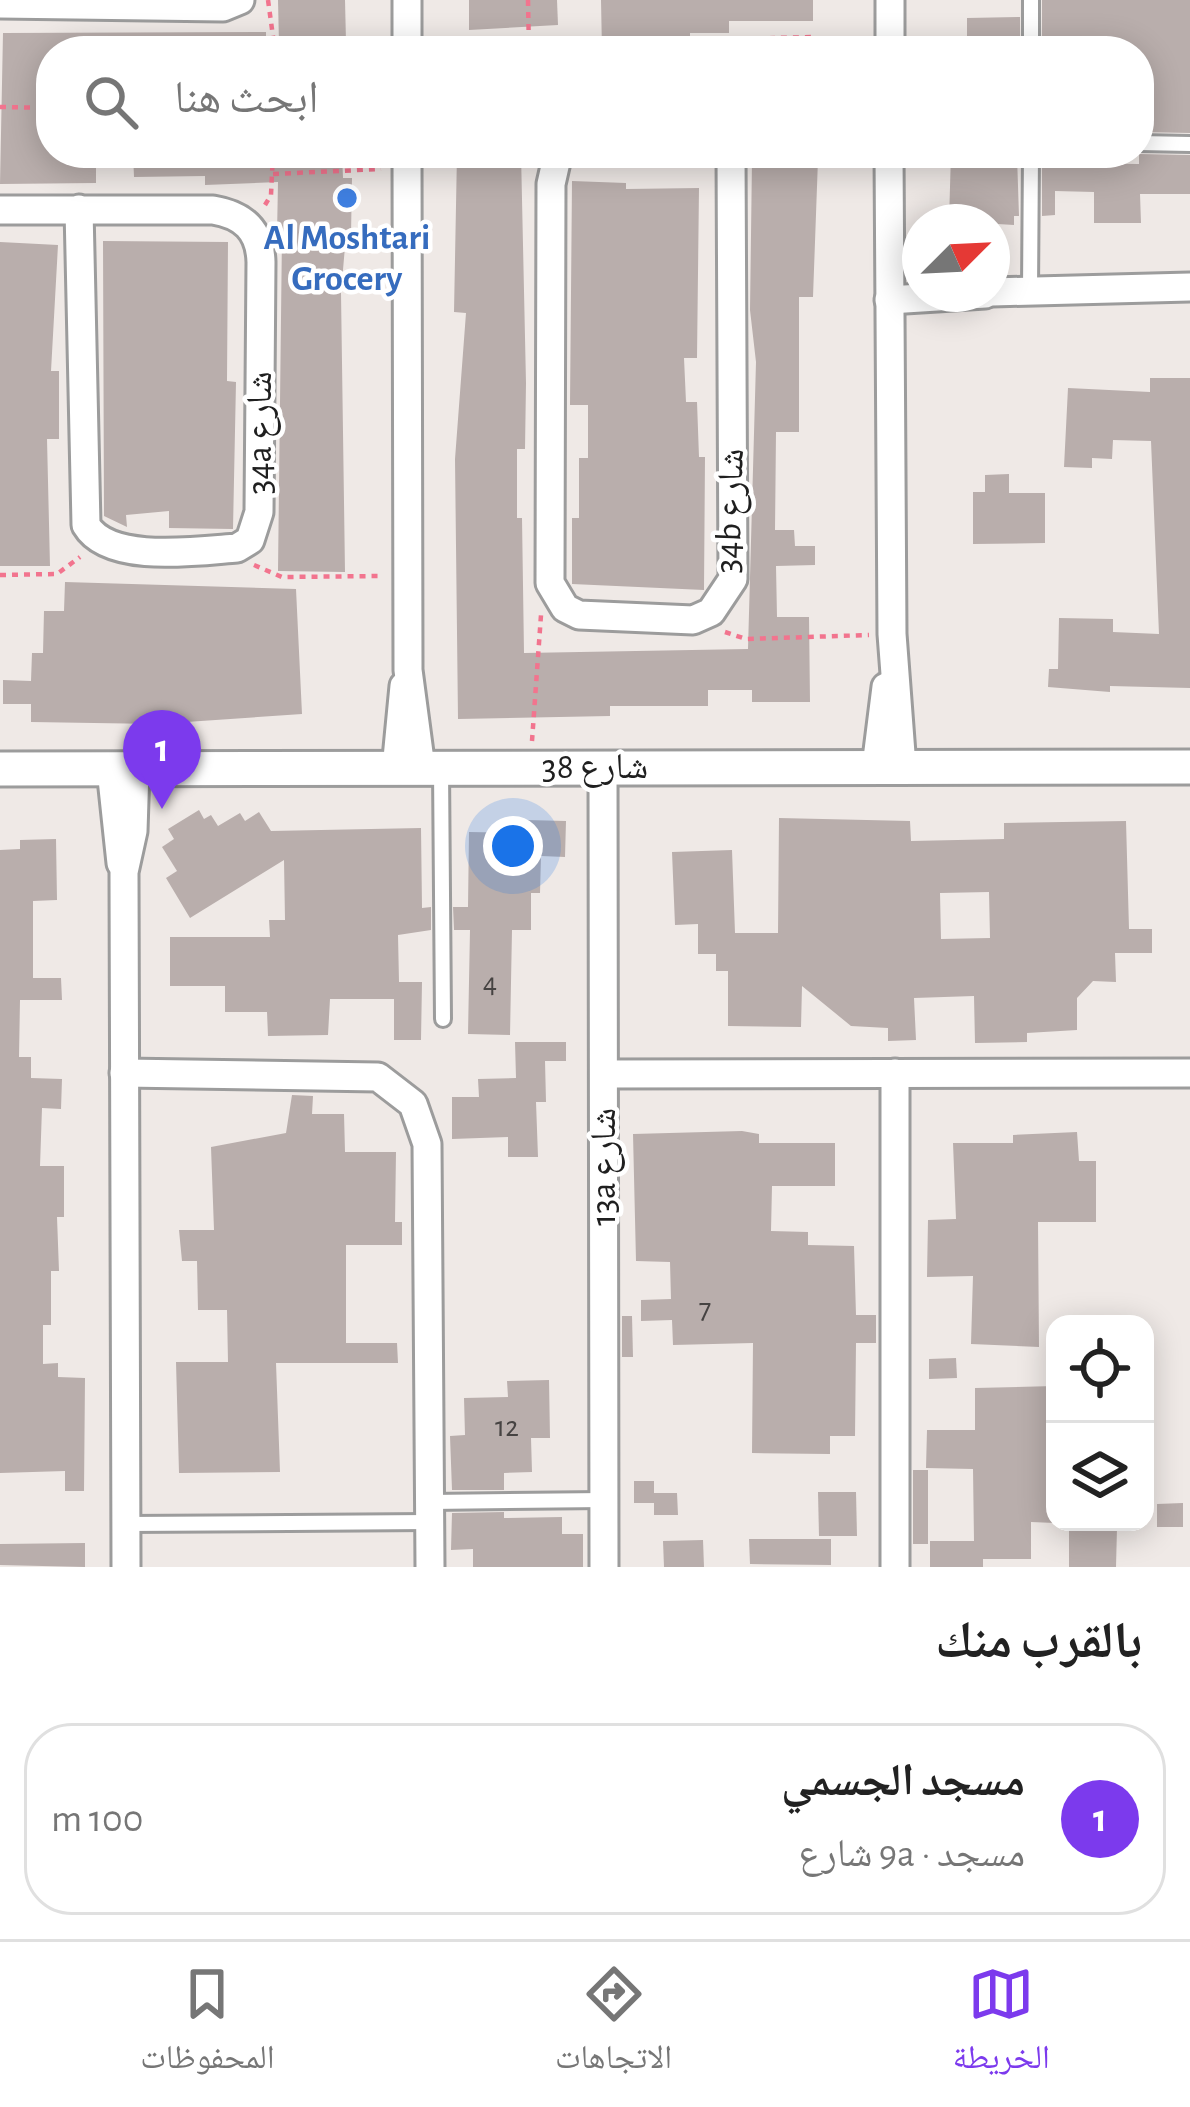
<!DOCTYPE html>
<html lang="ar">
<head>
<meta charset="utf-8">
<style>
  :root { --surface:#fff; --page:#f2f2f2; --text:#222; --muted:#767676; --line:#e0e0e0; --accent:#7c3aed }
  body { margin:0; font-family:"Alegreya Sans","Noto Naskh Arabic",sans-serif; background:var(--page); color:var(--text); direction:rtl }
  .controls { position:absolute; right:36px; bottom:36px; display:grid; overflow:hidden; border-radius:24px; box-shadow:0 6px 30px #0003 }
  .controls button { width:108px; height:108px; display:grid; place-items:center; padding:0; border:0; border-bottom:3px solid var(--line); background:var(--surface); color:var(--text); font:60px sans-serif }
  .compass { position:absolute; left:902px; top:204px; width:108px; height:108px; border-radius:50%; background:var(--surface); box-shadow:0 6px 30px #0003; rotate:66deg }
  .you { position:absolute; left:513px; top:846px; width:42px; height:42px; margin:-30px; border:9px solid #fff; border-radius:50%; background:#1a73e8; box-shadow:0 0 0 18px #1a73e833 }
  .badge { display:grid; place-items:center; width:78px; height:78px; border-radius:50%; background:var(--accent); color:#fff; font-size:39px; font-weight:700 }
  .pin { position:absolute; translate:-50% -99px; filter:drop-shadow(0 3px 6px #0008) }
  .pin::after { content:''; position:absolute; top:63px; width:42px; height:36px; background:inherit; clip-path:polygon(0 0,100% 0,50% 100%) }
  .list { margin:0; padding:0; list-style:none }
  h2 { display:flex; justify-content:space-between; align-items:center; height:156px; margin:0; padding:0 48px; font-size:51px }
  h2 small { font-size:39px; font-weight:400; color:var(--muted) }
  .list li { display:grid; grid-template-columns:78px 1fr auto; gap:36px; align-items:center; box-sizing:border-box; height:192px; margin:0 24px 24px; padding:0 24px; border:3px solid var(--line); border-radius:48px }
  .list b { display:block; font-size:45px; white-space:nowrap }
  .list p { margin:0; font-size:39px; white-space:nowrap; color:var(--muted) }
  .list em { font-size:39px; font-style:normal; color:var(--muted) }
  .icon { flex:none; width:66px; height:66px; fill:none; stroke:currentColor; stroke-width:2; stroke-linecap:round; stroke-linejoin:round }
  .map { position:relative; flex:none; width:1190px; height:1567px; overflow:hidden; direction:ltr }
  .search { position:absolute; background:var(--surface); box-shadow:0 6px 30px #0003; left:36px; right:36px; top:36px; height:132px; display:flex; align-items:center; gap:30px; box-sizing:border-box; padding:0 42px; border-radius:48px; color:var(--muted); font-size:45px }
  .sheet { height:372px; background:var(--surface) }
  nav { display:flex; justify-content:space-around; align-items:center; box-sizing:border-box; height:168px; border-top:3px solid var(--line); background:var(--surface); font-size:33px; color:var(--muted) }
  nav a { display:grid; justify-items:center; gap:6px }
  nav .on { color:var(--accent) }
  .map>svg:first-child { display:block }
  .building { fill:#b9aeac; fill-rule:evenodd }
  .lines { fill:none; stroke-linecap:round; stroke-linejoin:round }
  .service-casing { stroke:#9c9c9c; stroke-width:20 }
  .minor-casing { stroke:#9c9c9c; stroke-width:33 }
  .tertiary-casing { stroke:#9c9c9c; stroke-width:39 }
  .path { stroke:#f2748e; stroke-width:4.5; stroke-dasharray:6 6; stroke-linecap:butt }
  .service { stroke:#fff; stroke-width:14 }
  .minor { stroke:#fff; stroke-width:27 }
  .tertiary { stroke:#fff; stroke-width:33 }
  .shop-dot { fill:#3f7fe0; stroke:#fff; stroke-width:4.5 }
  .labels { text-anchor:middle; dominant-baseline:central; stroke-width:9; stroke-linejoin:round; paint-order:stroke }
  .number-label { font-size:30px; fill:#464342 }
  .shop-label { font-size:36px; font-weight:bold; fill:#366cbe; stroke:#fff }
  .street-label { font-size:36px; fill:#1f1f1f; stroke:#fff }
</style>
</head>
<body>
<div class="map">
<svg width="1190" height="1567" viewBox="0 0 1190 1567">
  <rect width="100%" height="100%" fill="#efe9e6"/>
  <g class="building">
    <polygon points="278,0 345,0 346,42 279,44"/>
    <polygon points="469,0 557,0 558,25 469,30"/>
    <polygon points="601,0 813,0 813,21 729,21 729,33 690,33 690,51 602,51"/>
    <polygon points="1042,0 1190,0 1190,133 1139,132 1139,51 1042,51"/>
    <polygon points="1020,17 1020,51 967,51 967,18"/>
    <polygon points="266,32 266,51 51,51 51,153 96,153 96,183 0,184 3,33"/>
    <polygon points="133,153 342,153 343,178 352,178 351,235 346,235 341,293 345,572 278,571 282,234 277,234 278,182 205,185 205,176 134,177"/>
    <polygon points="457,153 521,153 526,383 525,449 517,449 517,518 522,518 524,653 748,649 756,362 750,310 752,160 818,159 813,297 799,297 799,432 776,432 775,530 794,530 795,546 815,546 815,565 776,566 777,617 809,617 810,702 752,702 752,690 708,690 708,706 610,706 610,716 458,719 455,459 466,313 454,312"/>
    <polygon points="951,153 1017,156 1019,216 1014,216 1014,225 949,221"/>
    <polygon points="1139,154 1190,155 1190,194 1140,194 1141,223 1094,223 1094,192 1055,191 1055,215 1042,216 1042,163 1139,164"/>
    <polygon points="572,181 626,183 626,189 699,188 697,358 684,358 686,402 697,402 699,457 705,457 704,590 572,584 572,518 579,518 579,458 588,458 588,405 570,405"/>
    <polygon points="103,241 228,242 227,381 236,382 233,529 169,528 169,511 126,515 127,527 104,516"/>
    <polygon points="0,242 58,245 51,371 59,371 59,439 47,439 50,566 0,566"/>
    <polygon points="1150,378 1190,378 1190,688 1110,686 1110,692 1048,687 1049,669 1058,669 1059,618 1113,619 1113,632 1159,634 1151,441 1113,440 1112,459 1092,458 1092,468 1064,467 1068,388 1150,392"/>
    <polygon points="1009,474 1009,493 1045,493 1045,543 973,544 973,492 985,492 985,475"/>
    <polygon points="65,582 296,589 302,714 157,724 31,722 31,704 3,704 3,680 31,681 32,653 43,653 44,611 64,611"/>
    <polygon points="199,810 204,819 211,815 218,826 240,813 245,821 259,812 271,831 421,828 422,908 431,907 431,930 398,935 399,982 422,982 421,1040 394,1040 394,999 330,999 328,1035 268,1036 267,1012 225,1012 225,986 170,986 170,937 270,937 269,920 285,920 284,860 190,918 166,878 177,871 162,847 174,839 168,829"/>
    <path d="M 779,818 L 910,821 L 911,841 L 1004,839 L 1004,823 L 1126,821 L 1129,929 L 1152,929 L 1152,953 L 1115,953 L 1116,982 L 1093,981 L 1077,998 L 1077,1030 L 1027,1033 L 1027,1042 L 975,1043 L 974,996 L 914,998 L 916,1040 L 888,1041 L 888,1028 L 851,1026 L 802,986 L 801,1027 L 728,1026 L 728,971 L 716,971 L 716,954 L 698,954 L 698,924 L 675,925 L 672,852 L 732,850 L 735,933 L 778,933 ZM 989,892 L 990,938 L 941,939 L 940,893 Z"/>
    <polygon points="526,820 566,821 565,857 541,856 540,893 531,893 531,930 512,930 510,1035 468,1034 470,930 454,930 453,907 468,907 469,832 526,833"/>
    <polygon points="56,839 57,900 33,901 33,978 61,978 62,1000 20,1000 19,1057 31,1057 31,1078 62,1079 61,1109 42,1108 40,1166 64,1166 64,1217 57,1217 59,1271 51,1271 51,1325 43,1325 43,1364 58,1363 58,1377 85,1378 84,1491 65,1491 65,1471 0,1473 0,850 20,849 20,840"/>
    <polygon points="515,1042 566,1042 566,1061 545,1061 546,1102 536,1102 538,1157 508,1157 508,1137 452,1139 452,1097 479,1097 478,1079 516,1078"/>
    <polygon points="292,1095 313,1096 312,1114 344,1114 345,1152 396,1152 395,1222 402,1222 402,1245 346,1245 346,1343 397,1343 398,1363 276,1363 280,1472 179,1473 176,1362 228,1362 227,1310 198,1310 197,1261 182,1261 179,1230 214,1230 211,1147 286,1133"/>
    <polygon points="742,1131 759,1134 759,1143 835,1143 835,1186 772,1186 771,1231 808,1232 808,1245 854,1246 856,1315 876,1315 876,1343 856,1343 855,1436 830,1436 830,1454 752,1453 753,1343 673,1345 672,1320 641,1321 641,1300 671,1299 670,1262 636,1261 633,1134"/>
    <polygon points="1077,1132 1079,1161 1096,1161 1096,1222 1038,1222 1039,1347 971,1344 973,1276 927,1277 928,1220 956,1219 953,1143 1013,1143 1013,1135"/>
    <polygon points="622,1316 632,1316 633,1357 622,1357"/>
    <polygon points="956,1358 957,1378 929,1379 929,1359"/>
    <polygon points="549,1380 550,1438 531,1438 532,1472 504,1473 504,1490 452,1490 450,1436 465,1435 464,1398 508,1397 507,1381"/>
    <polygon points="1055,1386 1055,1523 1031,1522 1031,1559 983,1559 983,1567 930,1567 930,1541 974,1541 973,1469 926,1468 927,1430 975,1430 975,1388"/>
    <rect x="913" y="1470" width="15" height="74"/>
    <polygon points="634,1481 654,1481 654,1498 654,1493 677,1493 678,1515 654,1515 654,1503 634,1503"/>
    <polygon points="818,1492 856,1492 857,1536 819,1536"/>
    <polygon points="1183,1503 1183,1527 1157,1527 1157,1504"/>
    <polygon points="504,1512 504,1518 562,1517 562,1534 583,1534 583,1567 473,1567 473,1549 451,1550 452,1513"/>
    <polygon points="1069,1522 1110,1522 1110,1528 1117,1528 1116,1567 1069,1567"/>
    <polygon points="749,1539 831,1539 831,1565 750,1564"/>
    <polygon points="703,1540 704,1567 664,1567 663,1541"/>
    <polygon points="85,1543 85,1567 0,1565 0,1544"/>
  </g>
  <g class="lines">
    <defs>
      <g id="service">
        <polyline points="1031,51 1031,0"/>
        <polyline points="1139,143 1190,144"/>
        <polyline points="1030,290 1031,153"/>
        <polyline points="441,768 443,1019"/>
        <polyline points="430,1502 605,1500"/>
        <polyline points="126,1524 430,1522"/>
      </g>
      <g id="minor">
        <polyline points="0,4 223,7 240,0"/>
        <polyline points="407,51 407,0"/>
        <polyline points="890,51 890,0"/>
        <polyline points="407,153 408,670 421,768"/>
        <polyline points="558,153 551,184 550,583 565,608 579,615 693,620 711,612 733,579 731,153"/>
        <polyline points="889,153 892,634 902,767"/>
        <path d="M 0,210 L 213,210 C 243,215 260,230 261,262 L 259,512 L 250,540 L 237,548 C 197,551 109,564 86,525 L 79,209"/>
        <polyline points="992,292 1190,287"/>
        <polyline points="889,300 985,294"/>
        <polyline points="876,767 886,687"/>
        <polyline points="603,768 604,1567"/>
        <polyline points="111,769 121,863"/>
        <polyline points="396,769 404,686"/>
        <polyline points="124,1073 378,1077 413,1104 427,1144 430,1567"/>
        <polyline points="895,1073 895,1567"/>
        <polyline points="604,1074 1190,1073"/>
        <polyline points="126,1567 124,872 133,831 135,769"/>
      </g>
      <polyline id="tertiary" points="0,769 1190,767"/>
    </defs>
    <use href="#service" class="service-casing"/>
    <use href="#minor" class="minor-casing"/>
    <use href="#tertiary" class="tertiary-casing"/>
    <g class="path">
      <polyline points="268,0 275,51"/>
      <polyline points="528,0 529,51"/>
      <polyline points="529,44 816,37 817,51"/>
      <polyline points="275,50 384,46"/>
      <polyline points="0,107 51,108"/>
      <polyline points="273,174 381,169"/>
      <polyline points="265,205 271,195 273,153"/>
      <polyline points="254,565 282,577 383,576"/>
      <polyline points="0,575 57,574 80,557"/>
      <polyline points="725,632 746,639 869,635"/>
      <polyline points="532,741 541,615"/>
    </g>
    <use href="#service" class="service"/>
    <use href="#minor" class="minor"/>
    <use href="#tertiary" class="tertiary"/>
  </g>
  <circle class="shop-dot" cx="347" cy="198" r="12"/>
  <g class="labels">
    <g class="number-label">
      <text x="490" y="983">4</text>
      <text x="705" y="1309">7</text>
      <text x="507" y="1427">12</text>
    </g>
    <g class="shop-label">
      <text x="347" y="238">Al Moshtari<tspan x="347" dy="41">Grocery</tspan></text>
    </g>
    <g class="street-label">
      <text transform="translate(260 433) rotate(-90)">34a شارع</text>
      <text transform="translate(730 511) rotate(-88)">34b شارع</text>
      <text x="595" y="767">شارع 38</text>
      <text transform="translate(604 1167) rotate(-90)">13a شارع</text>
    </g>
  </g>
</svg>
<div class="controls">
<button><svg class="icon" aria-label="locate" viewBox="0 0 24 24"><circle cx="12" cy="12" r="6"/><path d="M12 2v4M12 18v4M2 12h4M18 12h4"/></svg></button>
<button><svg class="icon" aria-label="layers" viewBox="0 0 24 24"><path d="M12 4l9 5-9 5-9-5zM3 14l9 5 9-5"/></svg></button>
</div>
<svg class="compass" viewBox="-18 -18 36 36"><path d="M0-13l5 13h-10z" fill="#e53935"/><path d="M0 13l5-13h-10z" fill="#767676"/></svg>
<div class="you"></div>
<div class="pin badge" style="left:162px;top:809px">1</div>
<div class="search"><svg class="icon" aria-label="search" viewBox="0 0 24 24"><circle cx="10" cy="10" r="6"/><path d="M15 15l6 6"/></svg>ابحث هنا</div>
</div>
<section class="sheet">
<h2>بالقرب منك<small></small></h2>
<ul class="list">
<li><span class="badge">1</span><div><b>مسجد الجسمي</b><p>مسجد · 9a شارع</p></div><em>100 m</em></li>
</ul>
</section>
<nav>
<a class="on"><svg class="icon" aria-label="map" viewBox="0 0 24 24"><path d="M3 6l6-2 6 2 6-2v14l-6 2-6-2-6 2zM9 4v14M15 6v14"/></svg>الخريطة</a>
<a><svg class="icon" aria-label="directions" viewBox="0 0 24 24"><path d="M12 3l9 9-9 9-9-9zM9 14v-3h6M13 9l2 2-2 2"/></svg>الاتجاهات</a>
<a><svg class="icon" aria-label="saved" viewBox="0 0 24 24"><path d="M7 4h10v16l-5-4-5 4z"/></svg>المحفوظات</a>
</nav>
</body>
</html>
